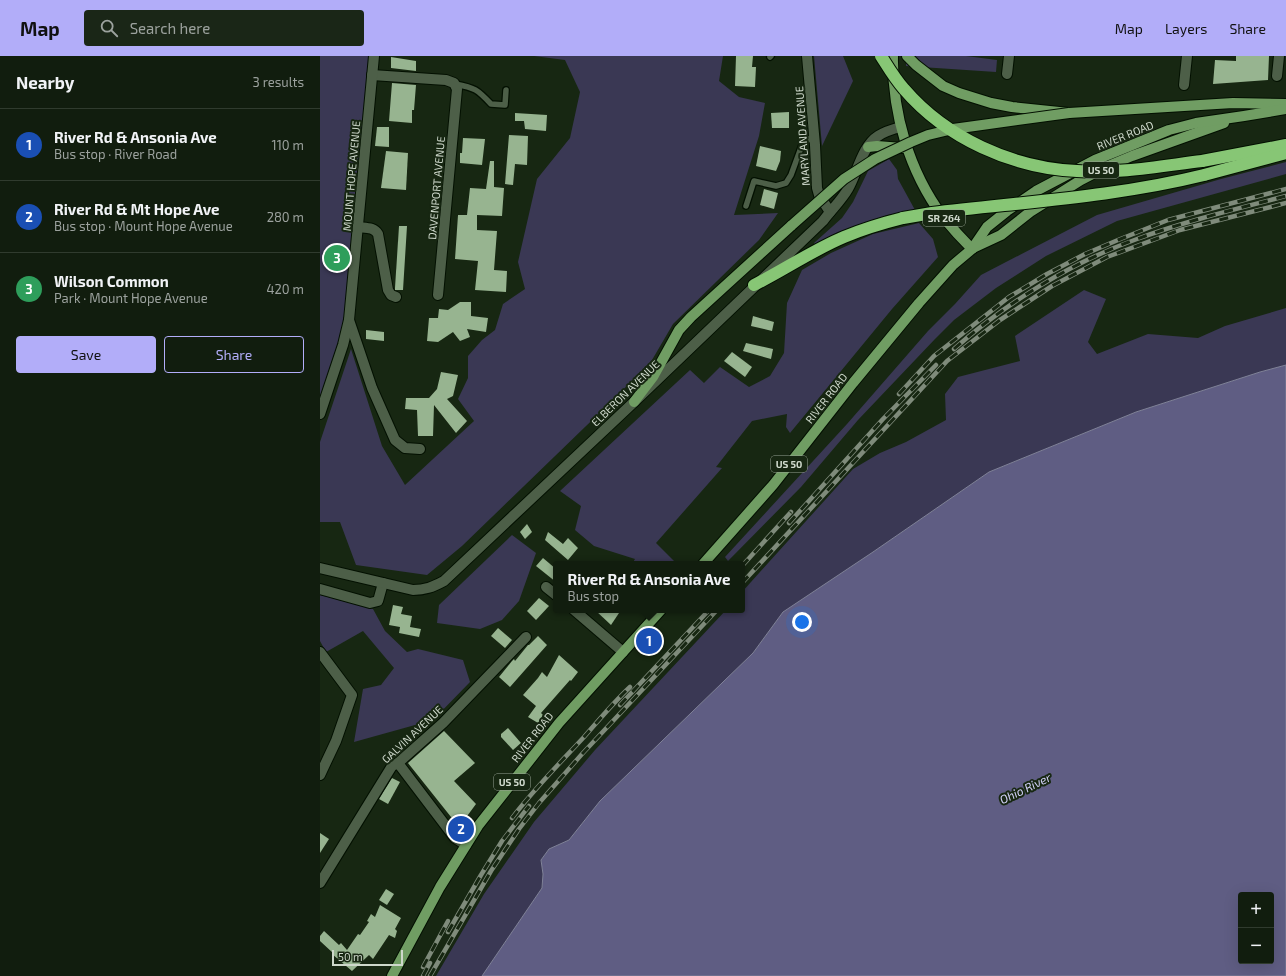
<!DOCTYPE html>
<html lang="en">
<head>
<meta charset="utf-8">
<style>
  :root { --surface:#111d0e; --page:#1a2617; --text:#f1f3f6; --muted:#9ca29e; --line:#303b2e; --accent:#b2adf9 }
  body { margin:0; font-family:"Exo 2",sans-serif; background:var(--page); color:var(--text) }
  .controls { position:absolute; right:12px; bottom:12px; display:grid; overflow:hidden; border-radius:4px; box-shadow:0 4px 16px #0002 }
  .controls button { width:36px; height:36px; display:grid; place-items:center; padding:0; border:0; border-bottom:1px solid var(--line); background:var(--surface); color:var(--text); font:20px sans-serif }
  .scale { position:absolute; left:12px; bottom:10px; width:71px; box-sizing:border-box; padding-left:4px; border:2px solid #ced8cb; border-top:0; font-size:11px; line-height:14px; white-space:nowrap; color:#ced8cb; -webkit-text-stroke:3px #172712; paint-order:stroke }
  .you { position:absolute; left:482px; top:566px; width:14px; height:14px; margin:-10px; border:3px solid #fff; border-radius:50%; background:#1a73e8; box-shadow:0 0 0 6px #1a73e833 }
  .badge { display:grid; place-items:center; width:26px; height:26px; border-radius:50%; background:var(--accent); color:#fff; font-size:13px; font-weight:700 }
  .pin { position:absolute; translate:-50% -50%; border:2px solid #fff; box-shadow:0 1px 4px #0006 }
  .popup { position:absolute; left:233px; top:505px; width:192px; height:52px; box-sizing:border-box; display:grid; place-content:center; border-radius:4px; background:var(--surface); filter:drop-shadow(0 1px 3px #0005); font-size:13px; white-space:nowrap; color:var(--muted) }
  .popup b { font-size:15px; color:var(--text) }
  .popup::after { content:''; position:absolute; left:50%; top:100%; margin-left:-8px; border:8px solid transparent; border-top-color:var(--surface) }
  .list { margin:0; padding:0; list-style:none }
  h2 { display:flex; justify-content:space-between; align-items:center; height:52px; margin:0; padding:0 16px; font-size:17px }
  h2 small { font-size:13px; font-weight:400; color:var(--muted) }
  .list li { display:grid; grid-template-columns:26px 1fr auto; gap:12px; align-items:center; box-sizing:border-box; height:72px; padding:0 16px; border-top:1px solid var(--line) }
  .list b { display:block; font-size:15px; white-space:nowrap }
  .list p { margin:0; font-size:13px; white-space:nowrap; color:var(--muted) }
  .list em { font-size:13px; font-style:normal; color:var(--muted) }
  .actions { display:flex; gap:8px; padding:12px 16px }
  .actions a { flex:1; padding:9px 0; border:1px solid var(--accent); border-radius:4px; text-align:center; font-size:14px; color:var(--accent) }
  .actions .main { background:var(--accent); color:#111 }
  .icon { flex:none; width:22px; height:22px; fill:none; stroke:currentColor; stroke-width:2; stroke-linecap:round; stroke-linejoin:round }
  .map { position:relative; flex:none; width:966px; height:920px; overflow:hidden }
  header { display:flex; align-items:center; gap:24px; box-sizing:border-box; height:56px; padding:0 20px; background:var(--accent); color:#111 }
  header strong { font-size:19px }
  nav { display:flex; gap:22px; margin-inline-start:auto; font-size:14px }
  .search { width:280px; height:36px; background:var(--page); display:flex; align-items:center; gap:10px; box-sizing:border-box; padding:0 14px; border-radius:4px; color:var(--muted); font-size:15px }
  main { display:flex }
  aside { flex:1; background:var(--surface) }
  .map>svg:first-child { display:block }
  .green { fill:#3a3854 }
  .water { fill:#5f5d83; stroke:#808299; fill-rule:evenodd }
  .building { fill:#97b490 }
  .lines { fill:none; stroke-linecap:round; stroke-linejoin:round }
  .lane-casing { stroke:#031001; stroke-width:8 }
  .street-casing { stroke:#031001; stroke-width:12 }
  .secondary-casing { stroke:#031001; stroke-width:12 }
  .primary-casing { stroke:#031001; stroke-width:12 }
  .highway-casing { stroke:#031001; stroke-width:14 }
  .lane { stroke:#4d5f48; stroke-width:5.5 }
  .street { stroke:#4d5f48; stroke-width:10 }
  .secondary { stroke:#4d5f48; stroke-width:10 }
  .primary { stroke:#709d63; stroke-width:10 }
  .highway { stroke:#87c675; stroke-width:12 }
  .rail-casing { stroke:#7f8b7b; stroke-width:4.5 }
  .rail { stroke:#172712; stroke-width:3; stroke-dasharray:9; stroke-linecap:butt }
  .primary-bridge-casing { stroke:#031001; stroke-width:12; stroke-linecap:butt }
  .highway-bridge-casing { stroke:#031001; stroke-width:14; stroke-linecap:butt }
  .primary-bridge { stroke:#709d63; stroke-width:10 }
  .highway-bridge { stroke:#87c675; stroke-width:12 }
  .labels { text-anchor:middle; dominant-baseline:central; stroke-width:4; stroke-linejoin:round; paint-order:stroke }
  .shield { fill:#172712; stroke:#97a394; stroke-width:1 }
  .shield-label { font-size:10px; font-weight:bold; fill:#ced8cb }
  .street-label { font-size:11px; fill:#ced8cb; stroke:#172712 }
  .water-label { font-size:12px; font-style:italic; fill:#d3d1f9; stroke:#172712 }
</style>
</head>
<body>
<header>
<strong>Map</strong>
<div class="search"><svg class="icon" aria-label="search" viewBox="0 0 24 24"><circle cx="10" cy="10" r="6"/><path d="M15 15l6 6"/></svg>Search here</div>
<nav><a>Map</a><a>Layers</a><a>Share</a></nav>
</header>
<main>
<aside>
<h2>Nearby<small>3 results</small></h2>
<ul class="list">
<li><span class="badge" style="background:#1a4fb4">1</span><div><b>River Rd &amp; Ansonia Ave</b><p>Bus stop · River Road</p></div><em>110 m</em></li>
<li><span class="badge" style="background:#1a4fb4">2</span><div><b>River Rd &amp; Mt Hope Ave</b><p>Bus stop · Mount Hope Avenue</p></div><em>280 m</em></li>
<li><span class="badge" style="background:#2e9e5b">3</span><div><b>Wilson Common</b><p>Park · Mount Hope Avenue</p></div><em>420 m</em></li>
</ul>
<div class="actions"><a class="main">Save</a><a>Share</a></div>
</aside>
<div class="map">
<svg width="966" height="920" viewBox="0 0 966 920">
  <rect width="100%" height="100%" fill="#172712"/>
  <g class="green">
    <polygon points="0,0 54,0 29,264 0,358"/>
    <polygon points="214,0 403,0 399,25 419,41 445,47 439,80 414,159 458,157 439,184 353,268 332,304 296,341 142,490 107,519 36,509 20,466 0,466 0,386 31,293 62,390 85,429 154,365 138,343 148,322 148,300 162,284 175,274 183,248 205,233 198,206 217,123 250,82 260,36 245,4"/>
    <polygon points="494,0 523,0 533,25 502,90"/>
    <polygon points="586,0 646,0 677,4 676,16 586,10"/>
    <polygon points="569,103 577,114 578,123 595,154 567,159 496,191 494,187 522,162 533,146 548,115"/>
    <polygon points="966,106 966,118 797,165 726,200 676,232 634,264 615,283 538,364 481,431 408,505 405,501 527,368 608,275 635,248 661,219 777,159 901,123"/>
    <polygon points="599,167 613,183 618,201 572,253 470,377 466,371 467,358 432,365 396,411 402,412 336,487 357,508 312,508 315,503 274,490 255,474 261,450 240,435 370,314 384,327 400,311 429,331 450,320 464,297 467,247 482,214 511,197 553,178"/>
    <polygon points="764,234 786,243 768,286 777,298 828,278 878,282 905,270 966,252 966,309 940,316 816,356 669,416 553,496 463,556 433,597 280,745 249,784 229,793 221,804 223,817 222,832 162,920 116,920 164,838 214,766 275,694 406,554 422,554 422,536 533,413 560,397 586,386 626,364 625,338 638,321 700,305 695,280"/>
    <polygon points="192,479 216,497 199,545 182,564 160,573 117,567 119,549"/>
    <polygon points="0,539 53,553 65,575 87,596 98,593 143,604 150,626 113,664 34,686 43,633 61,629 74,612 43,575 6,596 0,585"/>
  </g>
  <path class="water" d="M 966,309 L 966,920 L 162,920 L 222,832 L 223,818 L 221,804 L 229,793 L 249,784 L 280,745 L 433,597 L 463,556 L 553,496 L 669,416 L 816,356 L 940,316 ZM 921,839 L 951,839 L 951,905 L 921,905 Z"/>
  <g class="building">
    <polygon points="416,0 433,0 432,11 436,11 435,31 415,30"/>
    <polygon points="916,0 949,0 948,24 893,28 895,4 916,5"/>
    <polygon points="71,1 96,5 96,15 71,12"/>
    <polygon points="72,27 96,29 94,54 92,54 92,67 69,65"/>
    <polygon points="469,56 469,72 452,72 451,57"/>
    <polygon points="195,57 227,59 226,75 205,73 204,65 195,65"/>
    <polygon points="57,71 69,71 69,91 55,90"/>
    <polygon points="189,79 208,80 207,109 195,108 193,129 185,128"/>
    <polygon points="143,82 165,83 162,109 140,107 140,97 142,97"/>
    <polygon points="440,90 461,95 460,105 456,115 436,110"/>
    <polygon points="66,95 88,97 86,134 61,132"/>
    <polygon points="170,105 174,105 174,131 184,132 182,160 157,159 157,174 177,175 174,214 187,215 186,236 155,234 158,205 135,203 138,159 147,159 150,132 166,133"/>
    <polygon points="444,133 458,137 454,153 440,149"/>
    <polygon points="79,170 87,170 83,234 75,234 75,232"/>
    <polygon points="140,246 151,246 151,260 168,262 166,276 147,273 150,281 140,285 133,276 118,286 107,285 109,262 118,262 119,253 128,254"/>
    <polygon points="433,260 454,266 452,275 431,270"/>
    <polygon points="46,274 64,276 64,285 46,283"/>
    <polygon points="426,287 453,293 451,303 423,295"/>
    <polygon points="412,296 432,311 425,321 404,305"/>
    <polygon points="121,316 138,319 133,340 127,343 147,365 136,377 114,349 113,380 98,380 97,354 85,353 86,342 109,342 117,333"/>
    <polygon points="207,468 212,476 205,483 200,476"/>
    <polygon points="228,476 243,488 248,482 258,492 248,504 225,484"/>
    <polygon points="223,502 236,513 236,526 216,510"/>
    <polygon points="219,542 229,550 216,564 207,555"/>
    <polygon points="73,549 83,551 81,558 92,560 90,571 101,573 99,581 79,577 80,571 69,569"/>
    <polygon points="275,554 301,554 291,569"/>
    <polygon points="178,572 192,584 185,592 171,580"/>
    <polygon points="218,580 227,589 190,631 179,621 192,605 194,603 195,605 208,589 209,589"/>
    <polygon points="239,599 258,616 251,625 250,624 221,657 223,659 218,667 208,661 216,650 203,639 218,622 222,616 227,621"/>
    <polygon points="188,672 201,687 193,694 181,681 181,678"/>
    <polygon points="124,675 155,707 134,725 156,748 139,771 88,707"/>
    <polygon points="72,722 80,726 68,748 59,743"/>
    <polygon points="0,777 9,783 0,797"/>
    <polygon points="66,833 74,838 67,849 59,844"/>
    <polygon points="60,849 81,862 75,873 77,875 75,882 69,879 53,903 49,899 32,915 12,898 13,897 0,885 0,880 4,875 19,889 21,887 27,894 38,878 40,879 49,866 47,865 51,858 55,861"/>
  </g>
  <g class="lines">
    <defs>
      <g id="lane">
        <polyline points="450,1 451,0"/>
        <path d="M 135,28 C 155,32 157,33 171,48 L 185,49 L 186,34"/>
        <polyline points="426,150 434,125 456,130 466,127 471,119 482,89 494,79"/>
      </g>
      <g id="street">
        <polyline points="487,0 495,89 497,132 499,139 510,156"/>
        <polyline points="687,18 689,0"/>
        <polyline points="52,19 126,24 134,27 137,33 118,239"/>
        <polyline points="957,20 959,0"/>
        <polyline points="864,29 867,0"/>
        <path d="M 38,171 C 46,172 54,171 58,178 L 68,234 L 71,239 L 76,241"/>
        <polyline points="29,264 52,332 75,384 85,392 100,393"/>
        <polyline points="0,358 23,289 29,264 54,0"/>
        <polyline points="226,531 236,539"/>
        <polyline points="0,533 50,547 58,545 63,527"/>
        <polyline points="254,554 303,596"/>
        <polyline points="0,596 32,639 16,685 0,719"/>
        <polyline points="78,707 135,782 146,789"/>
        <polyline points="0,827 72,710 78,707 123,667 206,581"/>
      </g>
      <path id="secondary" d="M 0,512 L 93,534 C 105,534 113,531 124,525 L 314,346 L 503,165 C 511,154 521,145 528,133 C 537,118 542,90 558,80 C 564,76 573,73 581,71"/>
      <g id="primary">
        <path d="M 573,0 C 572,57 589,115 623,161 C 632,172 642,183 652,193"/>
        <polyline points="587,0 596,9 623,30 639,37 671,47 692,51 749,57 913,47 966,48"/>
        <polyline points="548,91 557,90 582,92"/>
        <polyline points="653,192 681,179 710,156 761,124 788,110 812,100 904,67"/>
        <polyline points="314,346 333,321 359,274 371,261 472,169"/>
        <polyline points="383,508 453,429 533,327 599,247 633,209 652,193 667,171 687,155 716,135 775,104 849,74 876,67 924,60 966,53"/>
        <polyline points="72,920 120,831 158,770 239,667 341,554"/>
      </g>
      <g id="highway">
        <polyline points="882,105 966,89"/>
        <polyline points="884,119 966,97"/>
        <path d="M 434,229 C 464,214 493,194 524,181 C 543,173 563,167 583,162"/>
      </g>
    </defs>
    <use href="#lane" class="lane-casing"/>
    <use href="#street" class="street-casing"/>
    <use href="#secondary" class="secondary-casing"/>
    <use href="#primary" class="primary-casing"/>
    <use href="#highway" class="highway-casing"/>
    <use href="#lane" class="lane"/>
    <use href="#street" class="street"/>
    <use href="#secondary" class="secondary"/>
    <use href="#primary" class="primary"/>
    <use href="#highway" class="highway"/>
    <defs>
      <g id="rail">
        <path d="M 634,293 C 686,247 752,206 817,183 C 866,165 916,153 966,140"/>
        <polyline points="579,338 614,300 689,241 727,218 765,198 798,184 848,164 966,133"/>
        <polyline points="469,467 563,363 616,309"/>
        <polyline points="422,510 471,456"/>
        <polyline points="422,527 627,305 680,264 732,230 787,201 860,174 966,147"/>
        <polyline points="300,649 389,554"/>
        <path d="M 192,762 C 214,733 239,708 264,681 C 279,664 293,647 310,631"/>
        <polyline points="128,876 161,819 182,785 209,750"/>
        <polyline points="103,911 128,865"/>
        <polyline points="103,920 110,907"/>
        <polyline points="110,920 171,815 199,773 219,747 262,698 397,554"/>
      </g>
    </defs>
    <use href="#rail" class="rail-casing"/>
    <use href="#rail" class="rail"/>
    <defs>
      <polyline id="primary-bridge" points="472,169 524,123 538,114 555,103 591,86 608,79 633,73 749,57"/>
      <g id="highway-bridge">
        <path d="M 561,0 C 568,11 575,23 584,33 C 626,82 692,112 757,115 C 799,118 841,110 882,105"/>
        <path d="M 583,162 L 612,157 C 702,146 795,141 884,119"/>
      </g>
    </defs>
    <use href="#primary-bridge" class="primary-bridge-casing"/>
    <use href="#highway-bridge" class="highway-bridge-casing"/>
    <use href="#primary-bridge" class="primary-bridge"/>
    <use href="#highway-bridge" class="highway-bridge"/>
  </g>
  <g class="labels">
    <g class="shield">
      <rect x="763" y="106" width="36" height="16" rx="3"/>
      <rect x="603" y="154" width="42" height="16" rx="3"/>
      <rect x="451" y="400" width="36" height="16" rx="3"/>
      <rect x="174" y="718" width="36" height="16" rx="3"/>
    </g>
    <g class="shield-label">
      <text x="781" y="114">US 50</text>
      <text x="624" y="162">SR 264</text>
      <text x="469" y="408">US 50</text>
      <text x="192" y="726">US 50</text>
    </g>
    <g class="street-label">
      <text transform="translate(805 79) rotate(-22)">RIVER ROAD</text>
      <text transform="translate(482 80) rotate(-94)">MARYLAND AVENUE</text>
      <text transform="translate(31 120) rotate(-85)">MOUNT HOPE AVENUE</text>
      <text transform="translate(116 132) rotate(-85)">DAVENPORT AVENUE</text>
      <text transform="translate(305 337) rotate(-44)">ELBERON AVENUE</text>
      <text transform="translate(506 342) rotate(-52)">RIVER ROAD</text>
      <text transform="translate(92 678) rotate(-43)">GALVIN AVENUE</text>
      <text transform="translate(212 681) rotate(-52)">RIVER ROAD</text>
    </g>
    <g class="water-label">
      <text transform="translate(705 732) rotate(-26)">Ohio River</text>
    </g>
  </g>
</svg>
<div class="controls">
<button>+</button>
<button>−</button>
</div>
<div class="scale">50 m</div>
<div class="you"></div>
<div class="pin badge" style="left:329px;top:585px;background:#1a4fb4">1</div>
<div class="popup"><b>River Rd &amp; Ansonia Ave</b>Bus stop</div>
<div class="pin badge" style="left:141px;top:773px;background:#1a4fb4">2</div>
<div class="pin badge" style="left:17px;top:202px;background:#2e9e5b">3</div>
</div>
</main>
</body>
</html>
